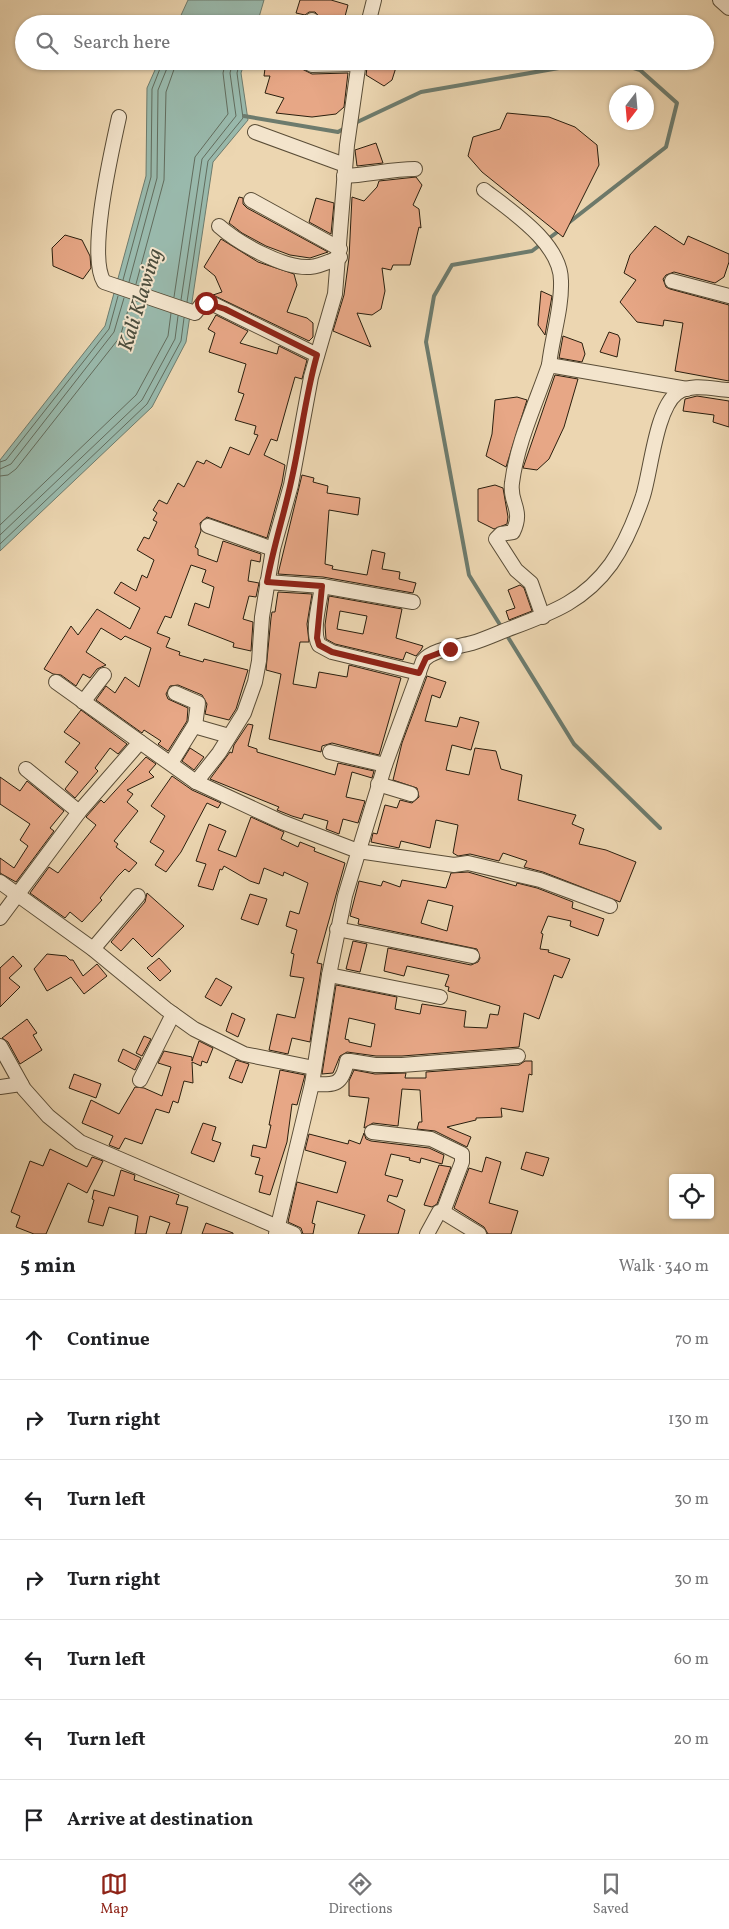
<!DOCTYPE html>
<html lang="en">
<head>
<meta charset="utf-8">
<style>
  :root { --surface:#fff; --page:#f2f2f2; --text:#202124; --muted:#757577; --line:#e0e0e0; --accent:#8f2418 }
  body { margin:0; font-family:Vollkorn,serif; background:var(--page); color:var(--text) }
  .controls { position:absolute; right:15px; bottom:15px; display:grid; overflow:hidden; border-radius:5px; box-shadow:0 1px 4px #0004 }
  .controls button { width:45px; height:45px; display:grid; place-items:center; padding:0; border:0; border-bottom:1px solid var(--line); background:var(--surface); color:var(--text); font:25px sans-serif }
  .compass { position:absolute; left:609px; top:85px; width:45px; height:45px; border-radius:50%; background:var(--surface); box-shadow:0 1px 4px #0004; rotate:196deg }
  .stop { position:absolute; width:15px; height:15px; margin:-11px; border:4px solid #8f2418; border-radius:50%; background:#fff }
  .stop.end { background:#8f2418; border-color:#fff; box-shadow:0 1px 5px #0008 }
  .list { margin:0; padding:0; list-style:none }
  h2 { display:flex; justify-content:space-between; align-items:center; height:65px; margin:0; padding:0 20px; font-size:21px }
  h2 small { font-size:16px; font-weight:400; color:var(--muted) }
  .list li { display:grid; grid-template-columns:32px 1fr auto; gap:15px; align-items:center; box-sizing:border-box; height:80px; padding:0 20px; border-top:1px solid var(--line) }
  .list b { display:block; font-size:19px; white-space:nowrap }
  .list em { font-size:16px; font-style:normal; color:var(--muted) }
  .icon { flex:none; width:28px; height:28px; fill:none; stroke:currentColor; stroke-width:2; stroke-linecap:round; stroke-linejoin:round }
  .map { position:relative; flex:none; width:729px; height:1234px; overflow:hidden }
  .search { position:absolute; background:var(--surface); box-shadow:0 1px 4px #0004; left:15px; right:15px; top:15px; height:55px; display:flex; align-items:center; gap:12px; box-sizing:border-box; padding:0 18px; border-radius:28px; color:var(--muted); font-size:19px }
  .sheet { height:625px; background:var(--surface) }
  nav { display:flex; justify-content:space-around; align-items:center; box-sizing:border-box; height:70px; border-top:1px solid var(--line); background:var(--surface); font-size:14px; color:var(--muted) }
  nav a { display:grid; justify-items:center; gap:2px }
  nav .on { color:var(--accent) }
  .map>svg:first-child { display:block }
  .water { fill:#99b9ac; stroke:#6d7b6d }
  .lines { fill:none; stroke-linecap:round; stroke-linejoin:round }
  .shore { stroke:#626c5d; stroke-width:1 }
  .stream { stroke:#6d7b6d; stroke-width:4 }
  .building { fill:#e7a786; stroke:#2a1f0e; fill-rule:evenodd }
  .minor-casing { stroke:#5a4d37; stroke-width:16 }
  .minor { stroke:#f3e4cc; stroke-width:14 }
  .route { stroke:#8f2418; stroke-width:6 }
  .labels { text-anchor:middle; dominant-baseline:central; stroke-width:4; stroke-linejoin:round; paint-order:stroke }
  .water-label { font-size:21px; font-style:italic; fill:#4b4d3d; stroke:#f3e4cc }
</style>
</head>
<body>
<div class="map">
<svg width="729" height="1234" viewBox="0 0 729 1234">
  <rect width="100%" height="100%" fill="#ecd6b1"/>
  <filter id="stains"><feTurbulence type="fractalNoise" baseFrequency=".004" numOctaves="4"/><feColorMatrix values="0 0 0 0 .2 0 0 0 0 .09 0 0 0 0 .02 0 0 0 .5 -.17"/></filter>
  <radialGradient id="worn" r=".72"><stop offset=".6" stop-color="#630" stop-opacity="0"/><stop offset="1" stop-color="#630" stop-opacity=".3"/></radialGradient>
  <g class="water">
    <polygon points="188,0 264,0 257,24 177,24"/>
    <polygon points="159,61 245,61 241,73 248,120 213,162 186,342 152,407 0,551 0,460 105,326 146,176 147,88"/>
  </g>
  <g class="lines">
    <g class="shore">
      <polyline points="123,280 151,177 152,89 163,61"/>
      <polyline points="129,282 157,178 158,90 170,61"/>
      <polyline points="136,284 164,180 166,92 177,61"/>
      <polyline points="174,297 195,157 228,114 223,73 226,61"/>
      <polyline points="181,300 202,159 236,116 230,73 233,61"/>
      <polyline points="187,302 208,161 243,118 237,73 240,61"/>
      <polyline points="0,462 6,460 109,329 118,296"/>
      <polyline points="0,469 11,464 114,332 124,298"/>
      <polyline points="0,476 8,475 16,469 120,337 131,300"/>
      <polyline points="0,525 136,395 168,336 171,313"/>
      <polyline points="0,535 142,400 175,339 178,316"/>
      <polyline points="0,544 147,404 181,341 184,318"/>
    </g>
    <g class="stream">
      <polyline points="244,116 338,132 345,128"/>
      <polyline points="353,124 421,92 599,61"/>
      <polyline points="567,224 666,147 677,103 640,70 611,61"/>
      <polyline points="502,628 469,575 426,342 434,296 452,265 532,251 560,230"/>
      <polyline points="506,634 574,744 660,828"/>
    </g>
  </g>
  <g class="building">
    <polygon points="300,0 331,0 348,5 343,24 320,24 320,17 315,12 309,12 305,15 296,13"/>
    <polygon points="266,61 296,61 300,68 312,74 348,73 344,107 336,114 312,117 276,113 284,98 265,93 270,76 264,76"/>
    <polygon points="368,61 398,61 392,80 384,86 366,75"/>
    <polygon points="507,113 549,117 575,127 597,145 599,165 563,237 482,172 468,156 473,137 500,129"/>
    <polygon points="376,143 383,163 357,166 355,150"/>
    <polygon points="416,177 422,185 413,205 419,209 421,228 419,227 410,265 393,265 391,270 382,268 385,291 381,309 372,315 357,313 371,347 333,331 344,295 349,258 352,197 364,201 377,187 379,181"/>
    <polygon points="239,197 243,198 243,204 247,208 328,252 310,258 290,255 266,246 242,233 229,223"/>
    <polygon points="316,198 334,203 331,234 309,222"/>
    <polygon points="655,226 684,245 688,236 729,254 729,262 724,277 715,283 674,272 666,275 663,279 666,287 670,289 729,305 729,381 675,371 683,323 664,320 663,326 637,322 620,302 636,280 624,273 630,255"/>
    <polygon points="65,235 82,240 90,256 91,268 83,279 53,266 52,248"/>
    <polygon points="221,239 258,262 294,274 297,285 287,312 307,318 313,323 313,337 309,341 213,295 222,292 215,276 204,267"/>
    <polygon points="541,291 552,296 545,335 538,325"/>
    <polygon points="216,315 248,331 240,343 277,354 279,346 307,360 302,379 295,377 277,441 271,439 264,455 285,465 282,483 267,538 207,517 200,523 201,531 195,547 198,549 198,555 217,562 223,541 261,554 260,562 251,560 248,581 259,583 256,597 249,596 243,619 253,622 251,651 233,647 234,643 188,625 195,603 209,608 214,587 202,582 206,570 191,565 171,618 165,616 157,633 170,638 166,647 180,652 179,655 203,662 204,659 248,670 236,709 229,720 205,714 207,704 202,695 178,685 170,686 166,694 168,699 188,708 187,721 168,751 158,744 161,741 144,730 142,733 96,700 106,686 115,693 125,677 139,687 151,648 125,636 121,640 101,628 86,652 106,665 97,669 90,678 83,674 76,686 61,675 53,674 44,669 71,626 78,635 97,609 130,629 140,608 114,593 121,582 136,591 142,575 147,578 154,560 137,550 144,537 149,539 157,522 153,520 157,513 153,510 159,500 167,504 178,483 184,487 197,461 204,464 206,460 221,468 230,447 249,455 258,435 254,434 256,426 235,420 244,394 238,392 246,364 209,352 215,333 208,329"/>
    <polygon points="609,332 618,335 620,339 617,357 600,352"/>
    <polygon points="563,336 582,343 585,354 582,362 559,358"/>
    <polygon points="555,375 578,379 564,427 549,459 537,470 523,468"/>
    <polygon points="697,396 729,401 729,427 713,422 714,415 683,411 685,399"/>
    <polygon points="517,397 527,400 506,467 486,456 492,434 495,400"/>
    <polygon points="302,475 314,478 313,482 328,486 327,493 360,498 358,515 329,510 325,564 333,566 332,569 367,575 372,550 385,553 382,569 400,572 399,579 416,583 413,593 323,577 278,574"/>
    <polygon points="495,485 503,488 508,517 507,524 494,529 478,521 478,489"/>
    <polygon points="520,585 524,588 532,611 509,620 506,611 515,608 508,590"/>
    <polygon points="278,592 312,594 307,624 309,642 300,642 293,684 316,688 319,672 347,677 349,665 401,678 379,755 332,743 322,746 321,752 269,739 281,674 266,670 271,618 272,612 275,612"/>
    <path d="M 329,596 L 402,609 L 396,638 L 423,646 L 421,650 L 416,656 L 406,652 L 403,660 L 335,644 L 326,639 L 325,625 ZM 340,611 L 367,616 L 363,634 L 337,629 Z"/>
    <polygon points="427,676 446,682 440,698 432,695 425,721 457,727 460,717 479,722 471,750 452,745 446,770 469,775 475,748 496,751 501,769 522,775 518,800 576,815 572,824 584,829 579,844 606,850 636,862 620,902 543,872 524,867 527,861 503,853 499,861 470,854 458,856 453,853 458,825 436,820 430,848 401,841 399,848 371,842 373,833 377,834 385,805 397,808 400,800 412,803 419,797 417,788 393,780 402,743"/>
    <polygon points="81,710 127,744 118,754 110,748 95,768 98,771 75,798 65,789 78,772 65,762 80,743 64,732"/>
    <polygon points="248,724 253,725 248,746 257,749 257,752 335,775 338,763 374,771 372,778 352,772 346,797 365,801 358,823 343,819 339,834 326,829 328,821 304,814 302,819 292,816 277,810 279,807 210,779 230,752 232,753 234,745"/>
    <polygon points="190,748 204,757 194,770 182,761"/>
    <polygon points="146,757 156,764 149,772 154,777 127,790 133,794 127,802 138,811 114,841 118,844 116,847 137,863 129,872 125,869 118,876 100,898 102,900 82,922 70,912 65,918 30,893 49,867 58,873 96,825 86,817 101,800 104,803"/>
    <polygon points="172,776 192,790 221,803 218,808 207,803 181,852 166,872 155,865 164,851 150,842 165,816 151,806"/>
    <polygon points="0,777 20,791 27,781 64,811 50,828 54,831 16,882 0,873 0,858 14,868 28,846 20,840 30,824 0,804"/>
    <polygon points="251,817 284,832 281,839 298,847 300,842 315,848 314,851 345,863 317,963 322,964 310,1042 292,1038 288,1054 269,1050 277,1014 295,1018 304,978 290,976 294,954 291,953 297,930 286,926 290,911 299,914 308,883 284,872 283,876 264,868 259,884 250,881 224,866 222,870 220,869 213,890 198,886 206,864 196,861 209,824 226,831 218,850 236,857"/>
    <path d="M 468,872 L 516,886 L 517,883 L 537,888 L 573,902 L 572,908 L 604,919 L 598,936 L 570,926 L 571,921 L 548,916 L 541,933 L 543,934 L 540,949 L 549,950 L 548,952 L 570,959 L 562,978 L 554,975 L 539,1019 L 524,1013 L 519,1047 L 402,1056 L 376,1056 L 347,1052 L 340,1056 L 333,1073 L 322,1074 L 336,985 L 397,997 L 395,1009 L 420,1014 L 422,1004 L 466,1011 L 464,1027 L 487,1028 L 490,1014 L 498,1015 L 500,1006 L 448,991 L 449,987 L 445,986 L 449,975 L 407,966 L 404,976 L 384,971 L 388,948 L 471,965 L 478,962 L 480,958 L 477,949 L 358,924 L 359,919 L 350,916 L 359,881 L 381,886 L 383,881 L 400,887 L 402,880 L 446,888 L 451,873 ZM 428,900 L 453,906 L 447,931 L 421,923 ZM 349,1018 L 375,1024 L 371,1047 L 349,1042 L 349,1040 L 345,1039 Z"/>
    <polygon points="147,893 184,926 152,957 133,938 121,951 111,942 145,902"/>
    <polygon points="250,894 267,899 258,925 241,919"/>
    <polygon points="353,941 367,944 360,972 346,969"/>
    <polygon points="47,954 66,956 70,960 73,960 83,976 97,964 107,976 84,994 71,977 47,991 34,969"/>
    <polygon points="13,956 22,966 9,978 20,987 0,1007 0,968"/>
    <polygon points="159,958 171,971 160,981 147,968"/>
    <polygon points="216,978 232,987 221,1006 205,997"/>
    <polygon points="232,1013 245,1019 238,1037 226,1031"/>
    <polygon points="27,1019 37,1033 33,1035 42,1050 20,1064 8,1042 2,1038"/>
    <polygon points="144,1036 151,1039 142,1056 136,1053"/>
    <polygon points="199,1041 213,1048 207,1063 202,1061 201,1066 192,1062 193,1083 184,1081 178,1103 173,1101 169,1113 156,1109 142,1144 125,1138 119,1149 109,1145 113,1136 82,1123 91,1100 119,1114 135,1087 144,1088 162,1096 171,1067 158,1063 164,1051 192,1057 192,1061"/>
    <polygon points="123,1049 141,1058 135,1070 118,1061"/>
    <polygon points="236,1060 249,1064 242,1083 229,1078"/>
    <polygon points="525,1061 532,1061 532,1075 529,1074 523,1112 501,1108 502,1117 476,1118 476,1120 447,1127 471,1137 467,1147 435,1131 417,1129 419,1122 422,1122 420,1090 402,1089 398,1126 373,1123 364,1128 369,1098 349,1096 349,1081 354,1070 375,1074 406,1073 405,1078 426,1078 426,1072 519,1065"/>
    <polygon points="280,1070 305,1075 297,1105 292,1104 287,1142 270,1195 259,1192 263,1176 255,1174 260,1158 251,1156 253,1145 266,1148 271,1125 269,1125"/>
    <polygon points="74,1074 101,1084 96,1098 69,1088"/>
    <polygon points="203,1123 216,1127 212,1140 221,1143 214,1162 191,1153"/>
    <polygon points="364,1133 366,1139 371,1141 429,1148 444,1155 442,1164 421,1158 420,1163 409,1160 410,1158 391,1154 385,1175 403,1180 397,1197 389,1195 387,1201 405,1210 398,1234 358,1234 365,1215 317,1201 312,1223 315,1224 313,1234 303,1234 301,1228 288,1222 297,1182 337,1193 346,1162 305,1150 309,1134 348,1144 349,1140 360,1144"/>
    <polygon points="50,1149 87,1167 92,1157 103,1161 87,1193 68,1183 46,1234 34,1234 16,1227 20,1216 11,1212 30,1161 43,1166"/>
    <polygon points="526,1152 549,1158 543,1176 521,1169"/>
    <polygon points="486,1157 501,1162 489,1203 518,1211 511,1234 488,1234 484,1227 454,1208 469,1168 482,1172"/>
    <polygon points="439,1165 451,1167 437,1204 432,1207 424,1205"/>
    <polygon points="121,1170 135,1175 134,1180 179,1195 176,1204 188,1207 181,1234 166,1234 170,1223 150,1216 146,1234 135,1234 138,1216 109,1207 103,1226 88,1222 94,1200 92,1199 94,1190 114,1196"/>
    <polygon points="206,1223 233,1233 233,1234 202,1234"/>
  </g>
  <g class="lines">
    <defs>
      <g id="minor">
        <polyline points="720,0 729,8"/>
        <polyline points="311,24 312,20"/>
        <polyline points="368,24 374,0"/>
        <polyline points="305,61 312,65 358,64"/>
        <polyline points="359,61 347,145 335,294 311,377 291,485 273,549 262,617 259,661 255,682 244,713 219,753 196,782 282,822 358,851 454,865 468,863 540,880 610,906"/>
        <path d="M 119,117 C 112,150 87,255 104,282 L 195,313 L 202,304 L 213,304 L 317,355"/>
        <polyline points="255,132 345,165"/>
        <path d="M 344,176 C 368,175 391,169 415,169"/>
        <path d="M 484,190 C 511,211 561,243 561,281 C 562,309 552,337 549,365"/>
        <polyline points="251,200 340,249"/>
        <path d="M 219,226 C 238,243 284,269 310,267 C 321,266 330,261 340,257"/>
        <polyline points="672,281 729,296"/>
        <polyline points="208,526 273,549"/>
        <polyline points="267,582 322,586 413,602"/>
        <path d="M 322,586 C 320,602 311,631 319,645 L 332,652 L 419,673"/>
        <path d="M 543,617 L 531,583 L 516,570 L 496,539 L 501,534 L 513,532 C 524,509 509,503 512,483 C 517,443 536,403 549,365 L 687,389"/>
        <polyline points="56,682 140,742"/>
        <polyline points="175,693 198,703 195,726"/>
        <polyline points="83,702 104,675"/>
        <polyline points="330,752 385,765"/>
        <polyline points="171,763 194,726 229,736"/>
        <polyline points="26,769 79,812"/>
        <polyline points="378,784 411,794"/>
        <polyline points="0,882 93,949 166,1009 194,1029 244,1054 314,1068"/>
        <polyline points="0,918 79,812 140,742 196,782"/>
        <polyline points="337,929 472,956"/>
        <polyline points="93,949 138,896"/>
        <polyline points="329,975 440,997"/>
        <polyline points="0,1046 24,1089 48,1116 80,1142 294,1234"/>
        <polyline points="140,1080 173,1014"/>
        <path d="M 312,1084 C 335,1085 342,1086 347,1061 L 350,1061 L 375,1065 L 402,1065 L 518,1056"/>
        <polyline points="0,1087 21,1084"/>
        <polyline points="372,1132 431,1139 462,1154 462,1162 443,1212 439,1212 427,1234"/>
        <polyline points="443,1212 479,1234"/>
        <path d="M 276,1234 L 312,1084 L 329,975 L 345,896 L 385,765 L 423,661 C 432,649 458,647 472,643 C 486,639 500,632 514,627 C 554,612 585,600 611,564 C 625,544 635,520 643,496 C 651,470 656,409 677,393 C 691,383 713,389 729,390"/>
      </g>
    </defs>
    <use href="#minor" class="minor-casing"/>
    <use href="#minor" class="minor"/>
  </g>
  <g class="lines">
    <path class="route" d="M 206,303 L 225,309 L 317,355 C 305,397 301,439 291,482 C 284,515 273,548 267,582 L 322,586 L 317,638 L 319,645 L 332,652 L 419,673 L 426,658 L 450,649"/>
  </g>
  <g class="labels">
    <g class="water-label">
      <text transform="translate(141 300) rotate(-73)">Kali Klawing</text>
    </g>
  </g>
  <rect width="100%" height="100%" filter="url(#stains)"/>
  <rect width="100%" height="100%" fill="url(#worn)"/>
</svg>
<div class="controls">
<button><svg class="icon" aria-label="locate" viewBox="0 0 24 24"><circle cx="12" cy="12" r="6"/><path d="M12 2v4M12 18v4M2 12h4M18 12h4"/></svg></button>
</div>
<svg class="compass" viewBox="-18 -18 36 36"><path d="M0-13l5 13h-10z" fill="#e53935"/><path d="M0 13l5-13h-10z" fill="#757577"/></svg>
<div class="stop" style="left:206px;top:303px"></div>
<div class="stop end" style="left:450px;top:649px"></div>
<div class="search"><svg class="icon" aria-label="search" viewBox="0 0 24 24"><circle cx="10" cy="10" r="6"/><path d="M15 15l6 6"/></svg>Search here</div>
</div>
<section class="sheet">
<h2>5 min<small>Walk · 340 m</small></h2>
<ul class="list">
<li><svg class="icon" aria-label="ahead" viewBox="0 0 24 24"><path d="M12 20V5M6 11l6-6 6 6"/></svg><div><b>Continue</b></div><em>70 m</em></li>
<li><svg class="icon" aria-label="right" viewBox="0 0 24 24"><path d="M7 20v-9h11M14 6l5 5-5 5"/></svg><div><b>Turn right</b></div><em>130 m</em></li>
<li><svg class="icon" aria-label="left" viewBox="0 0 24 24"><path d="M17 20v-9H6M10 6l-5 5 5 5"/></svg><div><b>Turn left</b></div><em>30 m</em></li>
<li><svg class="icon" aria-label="right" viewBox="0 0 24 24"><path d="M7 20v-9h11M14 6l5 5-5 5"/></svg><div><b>Turn right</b></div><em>30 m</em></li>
<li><svg class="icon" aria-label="left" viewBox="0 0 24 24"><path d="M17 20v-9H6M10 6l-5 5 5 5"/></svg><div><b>Turn left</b></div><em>60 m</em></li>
<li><svg class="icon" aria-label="left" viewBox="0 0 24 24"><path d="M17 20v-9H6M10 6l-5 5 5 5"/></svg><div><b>Turn left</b></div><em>20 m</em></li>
<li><svg class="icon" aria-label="arrive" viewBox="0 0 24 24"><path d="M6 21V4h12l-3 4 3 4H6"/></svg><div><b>Arrive at destination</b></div></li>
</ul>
</section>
<nav>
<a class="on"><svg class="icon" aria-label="map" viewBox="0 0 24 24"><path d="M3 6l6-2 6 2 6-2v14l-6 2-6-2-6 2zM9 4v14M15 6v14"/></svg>Map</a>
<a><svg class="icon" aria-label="directions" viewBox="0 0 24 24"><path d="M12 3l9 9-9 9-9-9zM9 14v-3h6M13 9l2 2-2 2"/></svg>Directions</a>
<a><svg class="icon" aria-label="saved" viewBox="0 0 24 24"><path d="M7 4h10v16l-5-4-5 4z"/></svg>Saved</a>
</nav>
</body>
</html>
